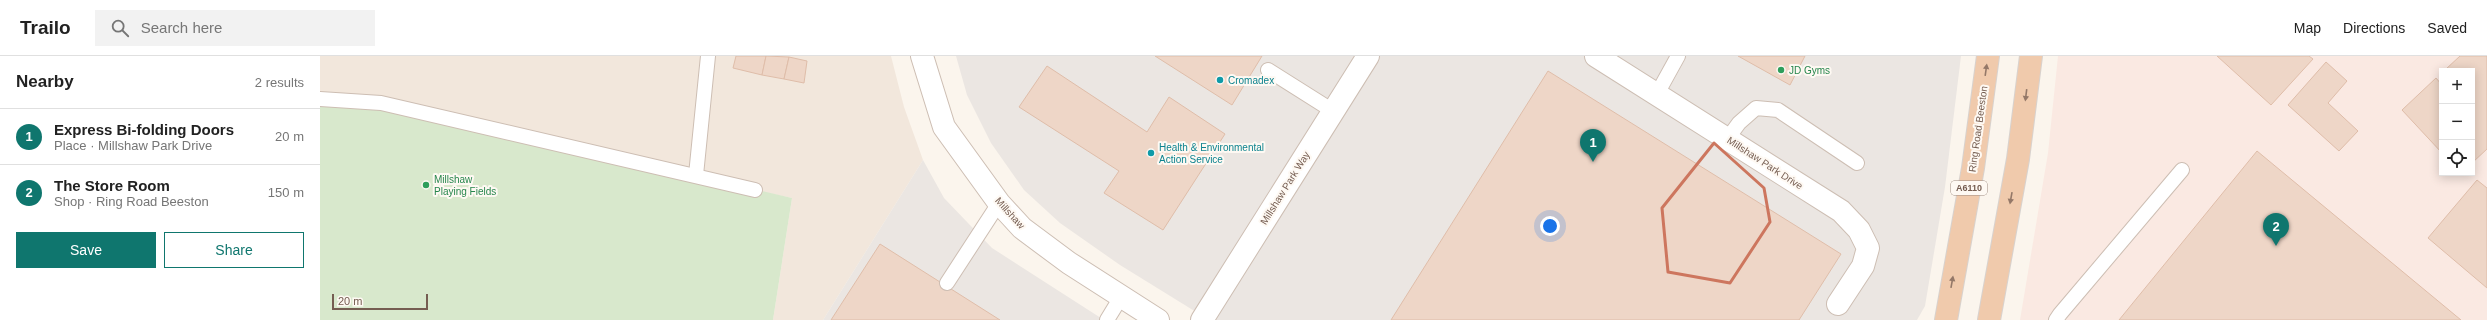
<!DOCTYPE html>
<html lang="en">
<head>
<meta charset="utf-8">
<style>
  :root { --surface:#fff; --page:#f2f2f2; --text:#222; --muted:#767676; --line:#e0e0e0; --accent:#0f766e }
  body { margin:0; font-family:Arial,sans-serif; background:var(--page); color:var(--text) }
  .controls { position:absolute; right:12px; top:12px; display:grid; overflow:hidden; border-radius:0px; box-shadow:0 2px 10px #0003 }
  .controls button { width:36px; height:36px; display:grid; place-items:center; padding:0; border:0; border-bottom:1px solid var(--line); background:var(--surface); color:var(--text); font:20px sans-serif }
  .scale { position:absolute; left:12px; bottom:10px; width:96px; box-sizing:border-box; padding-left:4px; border:2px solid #755d51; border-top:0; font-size:11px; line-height:14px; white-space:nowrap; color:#755d51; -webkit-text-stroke:3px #fef9f3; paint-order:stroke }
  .you { position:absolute; left:1230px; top:170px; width:14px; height:14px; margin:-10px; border:3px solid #fff; border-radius:50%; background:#1a73e8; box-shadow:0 0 0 6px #1a73e833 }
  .badge { display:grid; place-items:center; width:26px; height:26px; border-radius:50%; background:var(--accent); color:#fff; font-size:13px; font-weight:700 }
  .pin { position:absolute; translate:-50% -33px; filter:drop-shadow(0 1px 2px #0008) }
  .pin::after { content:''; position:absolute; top:21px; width:14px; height:12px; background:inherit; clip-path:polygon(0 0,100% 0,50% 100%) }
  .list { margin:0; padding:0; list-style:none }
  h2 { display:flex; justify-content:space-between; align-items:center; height:52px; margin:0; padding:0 16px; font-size:17px }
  h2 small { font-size:13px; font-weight:400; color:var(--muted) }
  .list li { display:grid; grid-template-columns:26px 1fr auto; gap:12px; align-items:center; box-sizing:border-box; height:56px; padding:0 16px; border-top:1px solid var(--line) }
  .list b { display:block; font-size:15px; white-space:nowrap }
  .list p { margin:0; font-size:13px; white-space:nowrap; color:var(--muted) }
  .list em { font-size:13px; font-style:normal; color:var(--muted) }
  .actions { display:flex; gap:8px; padding:12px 16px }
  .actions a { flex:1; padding:9px 0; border:1px solid var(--accent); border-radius:0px; text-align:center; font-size:14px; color:var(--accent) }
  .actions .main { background:var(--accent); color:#fff }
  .icon { flex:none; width:22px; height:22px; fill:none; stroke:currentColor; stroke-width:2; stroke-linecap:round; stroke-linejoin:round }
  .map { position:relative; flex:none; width:2167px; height:264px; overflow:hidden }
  header { display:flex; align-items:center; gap:24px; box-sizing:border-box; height:56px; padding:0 20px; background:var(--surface); border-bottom:1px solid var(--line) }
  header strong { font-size:19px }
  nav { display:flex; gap:22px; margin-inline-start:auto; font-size:14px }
  .search { width:280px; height:36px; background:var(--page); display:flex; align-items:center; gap:10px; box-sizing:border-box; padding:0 14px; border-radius:0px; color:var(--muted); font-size:15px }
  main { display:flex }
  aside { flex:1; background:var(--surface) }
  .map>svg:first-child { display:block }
  .residential { fill:#f2e7dc }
  .commercial { fill:#fae9e2; fill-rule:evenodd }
  .industrial { fill:#ebe6e2 }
  .green { fill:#d8e8cc }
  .building { fill:#eed6c7; stroke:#dfbda9 }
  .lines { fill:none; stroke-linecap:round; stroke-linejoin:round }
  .service-casing { stroke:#cdbeb3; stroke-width:16 }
  .minor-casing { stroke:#cdbeb3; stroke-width:24 }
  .trunk-casing { stroke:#d8d2ce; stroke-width:24 }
  .service { stroke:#fff; stroke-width:14 }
  .minor { stroke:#fff; stroke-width:22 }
  .trunk { stroke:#f0caac; stroke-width:22 }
  .oneway { fill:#947868 }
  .marked { fill:none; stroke:#cd765e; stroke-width:3; stroke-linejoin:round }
  .leisure-dot { fill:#2e9e5b; stroke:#fef9f3; stroke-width:1.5 }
  .culture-dot { fill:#0f9aa8; stroke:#fef9f3; stroke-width:1.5 }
  .labels { text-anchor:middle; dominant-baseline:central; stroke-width:4; stroke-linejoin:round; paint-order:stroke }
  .shield { fill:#fef9f3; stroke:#9e8c82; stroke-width:1 }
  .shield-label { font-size:9px; font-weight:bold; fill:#755d51 }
  .leisure-label { font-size:10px; fill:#27864d; stroke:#fef9f3; text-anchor:start }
  .culture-label { font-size:10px; fill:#0d838f; stroke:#fef9f3; text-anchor:start }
  .street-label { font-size:10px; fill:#755d51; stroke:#fef9f3 }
</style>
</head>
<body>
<header>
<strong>Trailo</strong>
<div class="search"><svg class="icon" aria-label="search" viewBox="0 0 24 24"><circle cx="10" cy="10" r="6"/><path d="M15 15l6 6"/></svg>Search here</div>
<nav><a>Map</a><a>Directions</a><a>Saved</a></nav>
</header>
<main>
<aside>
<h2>Nearby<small>2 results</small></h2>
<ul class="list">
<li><span class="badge">1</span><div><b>Express Bi-folding Doors</b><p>Place · Millshaw Park Drive</p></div><em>20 m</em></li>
<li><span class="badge">2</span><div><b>The Store Room</b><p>Shop · Ring Road Beeston</p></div><em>150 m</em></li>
</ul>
<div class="actions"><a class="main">Save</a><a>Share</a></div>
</aside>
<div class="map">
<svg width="2167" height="264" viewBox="0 0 2167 264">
  <rect width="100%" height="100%" fill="#fbf5ed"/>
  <polygon class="residential" points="0,0 571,0 584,51 603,104 503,264 453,264 472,142 0,43"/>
  <path class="commercial" d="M 1738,0 L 2167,0 L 2167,264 L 1700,264 L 1728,97 ZM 2122,15 L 2152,15 L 2152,117 L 2122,117 Z"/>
  <g class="industrial">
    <polygon points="636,0 1641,0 1625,131 1605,250 1597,264 889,264 800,209 740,167 704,134 671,87 647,39"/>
    <polygon points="603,104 624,142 672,192 784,264 503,264"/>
  </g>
  <polygon class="green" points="0,43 61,47 472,142 453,264 0,264"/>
  <g class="building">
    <polygon points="416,0 446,0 442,19 413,12"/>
    <polygon points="446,0 469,1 464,23 442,19"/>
    <polygon points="835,0 942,0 912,49"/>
    <polygon points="1418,0 1485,0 1470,29"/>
    <polygon points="1897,0 1989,0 1993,3 1951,49"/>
    <polygon points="2140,0 2167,0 2167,93 2152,107 2152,15 2126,13"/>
    <polygon points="469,1 487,5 484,27 464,23"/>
    <polygon points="2006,6 2027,25 2008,47 2038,75 2019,95 1968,49"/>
    <polygon points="727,10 827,76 849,41 905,78 843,174 784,137 799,115 699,51"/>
    <polygon points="1228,15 1521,198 1479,264 1071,264"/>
    <polygon points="2116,22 2122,29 2122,97 2082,54"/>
    <polygon points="1937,95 2141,264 1799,264"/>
    <polygon points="2157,124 2167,132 2167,232 2108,182"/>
    <polygon points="560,188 680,264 511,264"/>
  </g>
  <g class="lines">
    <defs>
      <g id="service">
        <polyline points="948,14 1013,55"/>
        <polyline points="1337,38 1358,0"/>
        <polyline points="0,43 61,47 435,134"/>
        <polyline points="1408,82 1419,67 1436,52 1458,54 1537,107"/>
        <polyline points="376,119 388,0"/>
        <polyline points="627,227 679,147"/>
        <polyline points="787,264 801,241"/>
        <polyline points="1736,264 1740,258 1862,114"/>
      </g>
      <g id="minor">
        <polyline points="602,0 624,71 679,147 702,172 749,207 838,264"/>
        <polyline points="1276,0 1521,155 1539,174 1548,192 1543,210 1518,248"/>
        <polyline points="882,264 1048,0"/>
      </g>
      <g id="trunk">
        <polyline points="1626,264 1653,112 1668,0"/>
        <polyline points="1669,264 1698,103 1711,0"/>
      </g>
    </defs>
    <use href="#service" class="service-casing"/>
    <use href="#minor" class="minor-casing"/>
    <use href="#trunk" class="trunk-casing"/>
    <use href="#service" class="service"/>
    <use href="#minor" class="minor"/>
    <use href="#trunk" class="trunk"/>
  </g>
  <defs><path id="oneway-solid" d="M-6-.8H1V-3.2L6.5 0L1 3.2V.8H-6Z"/></defs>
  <g class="oneway">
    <use href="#oneway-solid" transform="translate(1666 14) rotate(-82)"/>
    <use href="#oneway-solid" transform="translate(1706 39) rotate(97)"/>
    <use href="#oneway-solid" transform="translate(1691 142) rotate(100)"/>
    <use href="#oneway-solid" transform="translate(1632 226) rotate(-80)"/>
  </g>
  <path class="marked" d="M 1394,87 L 1444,132 L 1450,166 L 1410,227 L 1348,216 L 1342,152 Z"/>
  <g class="leisure-dot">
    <circle cx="1461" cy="14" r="4"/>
    <circle cx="106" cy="129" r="4"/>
  </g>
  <g class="culture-dot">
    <circle cx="900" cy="24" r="4"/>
    <circle cx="831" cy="97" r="4"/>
  </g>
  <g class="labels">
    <rect class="shield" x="1631" y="125" width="36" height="14" rx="3"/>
    <g class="shield-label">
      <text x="1649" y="132">A6110</text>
    </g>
    <g class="leisure-label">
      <text x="1469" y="14">JD Gyms</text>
      <text x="114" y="123">Millshaw<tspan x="114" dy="12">Playing Fields</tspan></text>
    </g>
    <g class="culture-label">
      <text x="908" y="24">Cromadex</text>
      <text x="839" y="91">Health &amp; Environmental<tspan x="839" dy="12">Action Service</tspan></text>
    </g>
    <g class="street-label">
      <text transform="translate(1658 73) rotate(-82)">Ring Road Beeston</text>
      <text transform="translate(1445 107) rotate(33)">Millshaw Park Drive</text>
      <text transform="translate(965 132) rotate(-58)">Millshaw Park Way</text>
      <text transform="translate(690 157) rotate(48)">Millshaw</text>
    </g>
  </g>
</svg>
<div class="controls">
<button>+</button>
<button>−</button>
<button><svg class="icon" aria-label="locate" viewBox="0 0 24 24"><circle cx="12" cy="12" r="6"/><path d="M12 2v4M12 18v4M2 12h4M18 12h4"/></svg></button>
</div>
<div class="scale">20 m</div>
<div class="you"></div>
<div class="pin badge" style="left:1273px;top:106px">1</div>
<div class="pin badge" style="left:1956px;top:190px">2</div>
</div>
</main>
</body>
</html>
